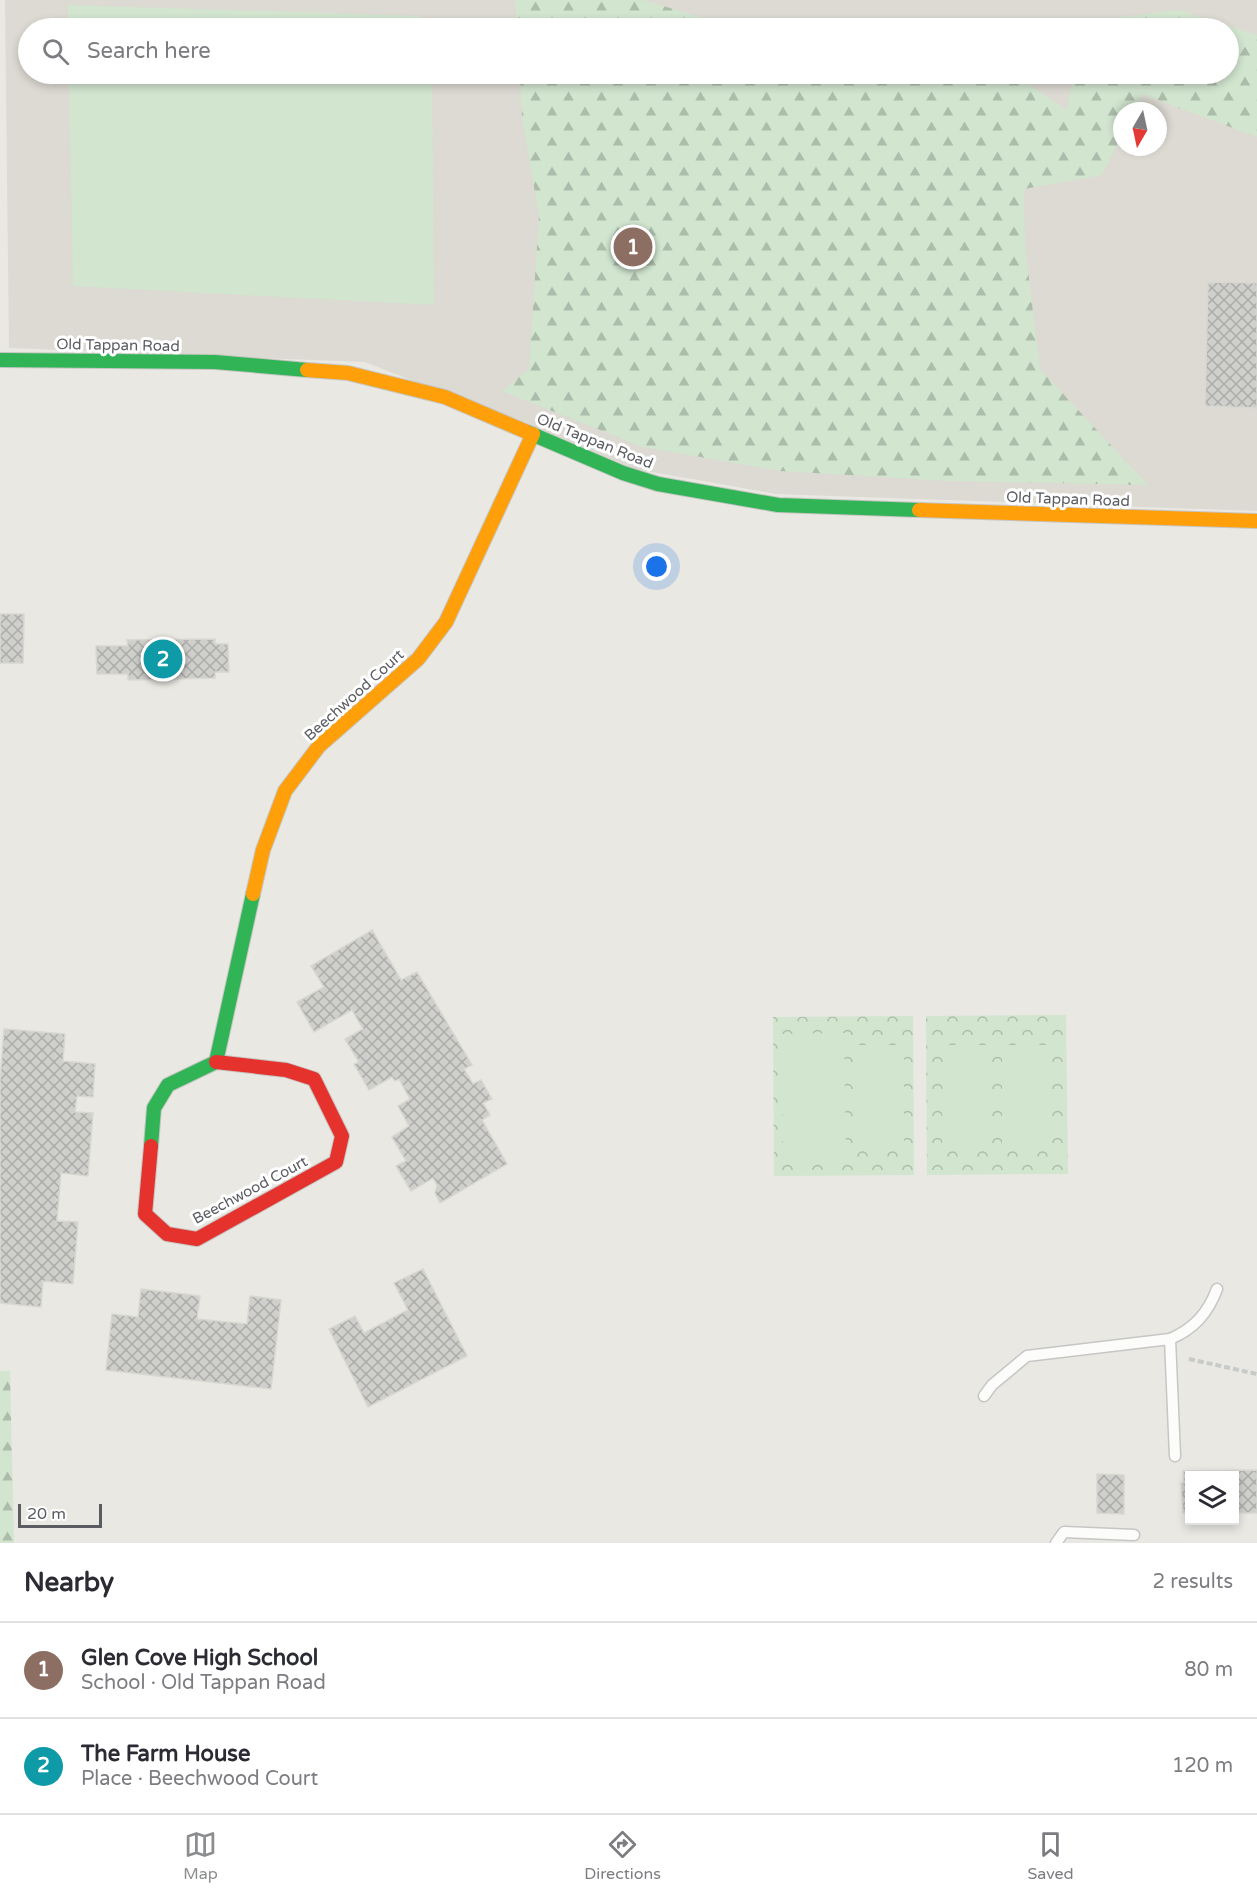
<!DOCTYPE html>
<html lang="en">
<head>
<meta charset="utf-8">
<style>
  :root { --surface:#fff; --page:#f2f2f3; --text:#2b2b33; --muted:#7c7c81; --line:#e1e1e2; --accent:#8b8d8e }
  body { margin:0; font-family:"Varela Round",sans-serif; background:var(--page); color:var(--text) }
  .controls { position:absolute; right:18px; bottom:18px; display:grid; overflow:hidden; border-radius:0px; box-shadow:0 3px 9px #0003 }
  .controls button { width:54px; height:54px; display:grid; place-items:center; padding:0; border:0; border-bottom:2px solid var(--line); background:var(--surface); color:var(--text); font:30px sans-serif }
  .compass { position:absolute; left:1113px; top:102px; width:54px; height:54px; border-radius:50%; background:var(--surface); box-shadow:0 3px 9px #0003; rotate:189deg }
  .scale { position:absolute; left:18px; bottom:15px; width:84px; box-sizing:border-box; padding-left:6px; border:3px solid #595c61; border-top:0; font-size:16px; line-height:21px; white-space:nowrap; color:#595c61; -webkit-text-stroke:4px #fff; paint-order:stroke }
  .you { position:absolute; left:657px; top:567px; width:21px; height:21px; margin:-15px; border:4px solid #fff; border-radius:50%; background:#1a73e8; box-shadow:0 0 0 9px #1a73e833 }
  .badge { display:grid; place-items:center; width:39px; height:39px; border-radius:50%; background:var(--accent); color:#fff; font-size:20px; font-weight:700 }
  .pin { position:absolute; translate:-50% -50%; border:3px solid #fff; box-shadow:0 2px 6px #0006 }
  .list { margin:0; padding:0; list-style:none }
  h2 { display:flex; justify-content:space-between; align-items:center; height:78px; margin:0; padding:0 24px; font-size:26px }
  h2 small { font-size:20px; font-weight:400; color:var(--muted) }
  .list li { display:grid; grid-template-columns:39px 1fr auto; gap:18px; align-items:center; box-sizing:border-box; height:96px; padding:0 24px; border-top:2px solid var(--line) }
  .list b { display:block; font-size:22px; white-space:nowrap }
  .list p { margin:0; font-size:20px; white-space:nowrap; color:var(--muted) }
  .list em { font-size:20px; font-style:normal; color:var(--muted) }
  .icon { flex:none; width:33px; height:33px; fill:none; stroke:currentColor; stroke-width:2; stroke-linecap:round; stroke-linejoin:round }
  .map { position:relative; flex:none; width:1257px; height:1543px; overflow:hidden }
  .search { position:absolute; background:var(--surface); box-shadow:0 3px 9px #0003; left:18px; right:18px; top:18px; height:66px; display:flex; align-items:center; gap:15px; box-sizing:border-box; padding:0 21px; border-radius:33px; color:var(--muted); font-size:22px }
  .sheet { height:270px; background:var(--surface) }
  nav { display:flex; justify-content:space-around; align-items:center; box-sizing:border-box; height:84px; border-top:2px solid var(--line); background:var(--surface); font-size:16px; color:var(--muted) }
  nav a { display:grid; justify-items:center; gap:3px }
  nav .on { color:var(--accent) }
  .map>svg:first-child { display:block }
  .education { fill:#dcdad2; fill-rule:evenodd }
  .forest { fill:url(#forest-firs) }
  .park { fill:url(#park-crowns) }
  .pitch { fill:#d1e5cf }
  .building { fill:url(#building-cross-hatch); stroke:#d8d7d2; stroke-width:1.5 }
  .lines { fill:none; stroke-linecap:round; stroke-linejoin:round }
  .lane-casing { stroke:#c6c6c5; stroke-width:13 }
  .fast-casing { stroke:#c5c5c3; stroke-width:16 }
  .slow-casing { stroke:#c5c5c3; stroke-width:16 }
  .jam-casing { stroke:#c5c5c3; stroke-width:16 }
  .path { stroke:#c6cbc9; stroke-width:4; stroke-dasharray:6 3; stroke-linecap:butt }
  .lane { stroke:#fcfcfb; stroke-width:10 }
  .fast { stroke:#30b455; stroke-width:14 }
  .slow { stroke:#ff9f0a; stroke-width:14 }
  .jam { stroke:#e5322d; stroke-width:14 }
  .labels { text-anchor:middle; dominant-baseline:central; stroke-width:6; stroke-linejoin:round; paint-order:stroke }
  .street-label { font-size:15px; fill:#595c61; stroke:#fff }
</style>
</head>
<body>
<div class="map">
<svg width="1257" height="1543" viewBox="0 0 1257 1543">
  <defs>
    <pattern id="forest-firs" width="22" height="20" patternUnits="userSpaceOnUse" patternTransform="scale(1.5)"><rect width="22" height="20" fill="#d1e5cf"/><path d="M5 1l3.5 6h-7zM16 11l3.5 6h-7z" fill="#adbdab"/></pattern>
    <pattern id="park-crowns" width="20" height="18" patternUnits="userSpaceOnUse" patternTransform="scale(1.5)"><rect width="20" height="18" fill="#d1e5cf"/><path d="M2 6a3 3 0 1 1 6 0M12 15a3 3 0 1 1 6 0" fill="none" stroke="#adbdab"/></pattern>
    <pattern id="building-cross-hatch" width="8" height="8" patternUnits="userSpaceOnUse" patternTransform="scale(1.5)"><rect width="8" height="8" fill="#cfcfcc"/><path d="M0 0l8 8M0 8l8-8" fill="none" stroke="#ababa9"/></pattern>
  </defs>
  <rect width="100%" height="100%" fill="#e9e8e3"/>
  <path class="education" d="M 5,0 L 1257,0 L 1257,511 L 776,494 L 635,469 L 365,362 L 9,348 ZM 28,28 L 1228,28 L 1228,74 L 28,74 ZM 1122,111 L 1158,111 L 1158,147 L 1122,147 Z"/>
  <g class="forest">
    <polygon points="515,0 643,0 737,28 517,28"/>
    <polygon points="1178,10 1257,35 1257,137 1142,94 1134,111 1122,111 1122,135 1102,175 1024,189 1025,246 1040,369 1148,485 947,481 781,471 643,447 502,391 529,369 539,216 522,117 520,74 809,74 816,77 822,74 1013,74 1067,110 1073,74 1228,74 1228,28 1079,28 1080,22"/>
    <polygon points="0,1371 10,1371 14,1543 0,1543"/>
  </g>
  <g class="park">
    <polygon points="1066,1015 1068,1174 927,1175 926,1016"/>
    <polygon points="913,1016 914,1175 774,1176 773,1017"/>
  </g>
  <g class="pitch">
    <polygon points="68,5 419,16 430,28 68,28"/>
    <polygon points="69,74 432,74 434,305 73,286"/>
    <polygon points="844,1033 846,1159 783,1160 782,1034"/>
    <polygon points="857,1045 904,1045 904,1145 856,1145"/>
    <polygon points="943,1045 990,1045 990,1145 942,1145"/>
    <polygon points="1002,1045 1050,1045 1049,1145 1002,1145"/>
  </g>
  <g class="building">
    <polygon points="1208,282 1257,283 1257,408 1205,406"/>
    <polygon points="0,614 24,614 23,663 0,663"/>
    <polygon points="215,639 215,644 228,644 229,672 215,672 215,678 128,680 128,674 97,674 96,646 128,646 127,640"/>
    <polygon points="372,930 401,980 417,972 472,1065 464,1069 473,1084 481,1080 492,1099 483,1103 490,1115 482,1120 507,1164 440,1203 435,1193 437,1185 433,1178 411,1191 396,1166 406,1161 392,1137 409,1126 398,1106 410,1099 399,1079 395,1081 392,1077 369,1090 354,1064 359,1062 345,1039 363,1029 352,1010 314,1032 297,1002 324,987 311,966"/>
    <polygon points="4,1029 65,1034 63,1061 95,1064 93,1097 77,1096 75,1112 93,1113 88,1176 61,1173 57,1221 78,1222 73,1284 43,1281 41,1307 0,1303 0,1081"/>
    <polygon points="423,1269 467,1356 368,1407 329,1329 355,1316 364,1333 408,1310 394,1283"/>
    <polygon points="141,1289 200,1296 197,1319 247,1324 250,1296 281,1300 271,1389 106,1370 112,1314 138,1317"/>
    <polygon points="1257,1470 1257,1513 1234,1513 1234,1476 1190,1476 1190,1513 1183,1513 1181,1483 1184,1483 1183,1471"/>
    <polygon points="1097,1474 1124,1475 1124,1514 1097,1513"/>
  </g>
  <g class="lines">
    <defs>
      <g id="lane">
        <polyline points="1170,1339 1175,1456"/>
        <path d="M 984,1396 L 992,1385 L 1027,1356 L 1170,1339 C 1194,1329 1208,1313 1217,1289"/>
        <polyline points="1056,1543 1064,1532 1134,1535"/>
      </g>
      <g id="fast">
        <polyline points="0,360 215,362 307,370"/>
        <polyline points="527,432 623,473 658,484 778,505 919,510"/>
        <polyline points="151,1146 154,1108 168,1085 216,1062 253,894"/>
      </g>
      <g id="slow">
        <polyline points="307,370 348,373 445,397 527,432"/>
        <polyline points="919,510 1257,521"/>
        <polyline points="253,894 263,850 285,791 319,746 418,659 446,622 533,434"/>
      </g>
      <polyline id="jam" points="151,1146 145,1214 167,1234 197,1239 336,1162 342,1136 314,1079 286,1070 216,1062"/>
    </defs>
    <use href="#lane" class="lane-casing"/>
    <use href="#fast" class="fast-casing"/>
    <use href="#slow" class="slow-casing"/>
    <use href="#jam" class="jam-casing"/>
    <polyline class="path" points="1189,1359 1257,1374"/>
    <use href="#lane" class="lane"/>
    <use href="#fast" class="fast"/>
    <use href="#slow" class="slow"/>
    <use href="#jam" class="jam"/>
  </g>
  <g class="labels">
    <g class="street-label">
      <text transform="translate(118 345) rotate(1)">Old Tappan Road</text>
      <text transform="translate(595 441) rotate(22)">Old Tappan Road</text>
      <text transform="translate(1068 499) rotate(2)">Old Tappan Road</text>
      <text transform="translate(354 695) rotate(-42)">Beechwood Court</text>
      <text transform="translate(250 1190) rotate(-28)">Beechwood Court</text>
    </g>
  </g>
</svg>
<div class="controls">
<button><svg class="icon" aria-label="layers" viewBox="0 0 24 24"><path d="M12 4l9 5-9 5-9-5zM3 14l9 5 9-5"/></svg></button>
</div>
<svg class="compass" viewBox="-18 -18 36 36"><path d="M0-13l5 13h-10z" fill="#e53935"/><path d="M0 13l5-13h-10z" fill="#7c7c81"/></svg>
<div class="scale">20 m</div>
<div class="you"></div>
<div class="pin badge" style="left:633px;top:247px;background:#8d6e63">1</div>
<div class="pin badge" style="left:163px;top:659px;background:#0f9aa8">2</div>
<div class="search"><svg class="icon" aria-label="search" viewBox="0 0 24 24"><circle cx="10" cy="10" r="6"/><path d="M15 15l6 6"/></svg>Search here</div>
</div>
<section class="sheet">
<h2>Nearby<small>2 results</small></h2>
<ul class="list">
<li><span class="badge" style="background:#8d6e63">1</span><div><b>Glen Cove High School</b><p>School · Old Tappan Road</p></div><em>80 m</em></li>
<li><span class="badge" style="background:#0f9aa8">2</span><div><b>The Farm House</b><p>Place · Beechwood Court</p></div><em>120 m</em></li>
</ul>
</section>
<nav>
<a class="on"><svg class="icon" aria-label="map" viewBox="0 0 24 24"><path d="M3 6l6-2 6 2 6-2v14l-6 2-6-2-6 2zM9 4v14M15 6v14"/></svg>Map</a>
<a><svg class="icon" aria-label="directions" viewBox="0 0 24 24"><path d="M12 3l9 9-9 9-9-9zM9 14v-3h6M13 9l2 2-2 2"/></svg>Directions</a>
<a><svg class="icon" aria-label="saved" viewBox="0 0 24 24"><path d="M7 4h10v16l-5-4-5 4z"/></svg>Saved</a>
</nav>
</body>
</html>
